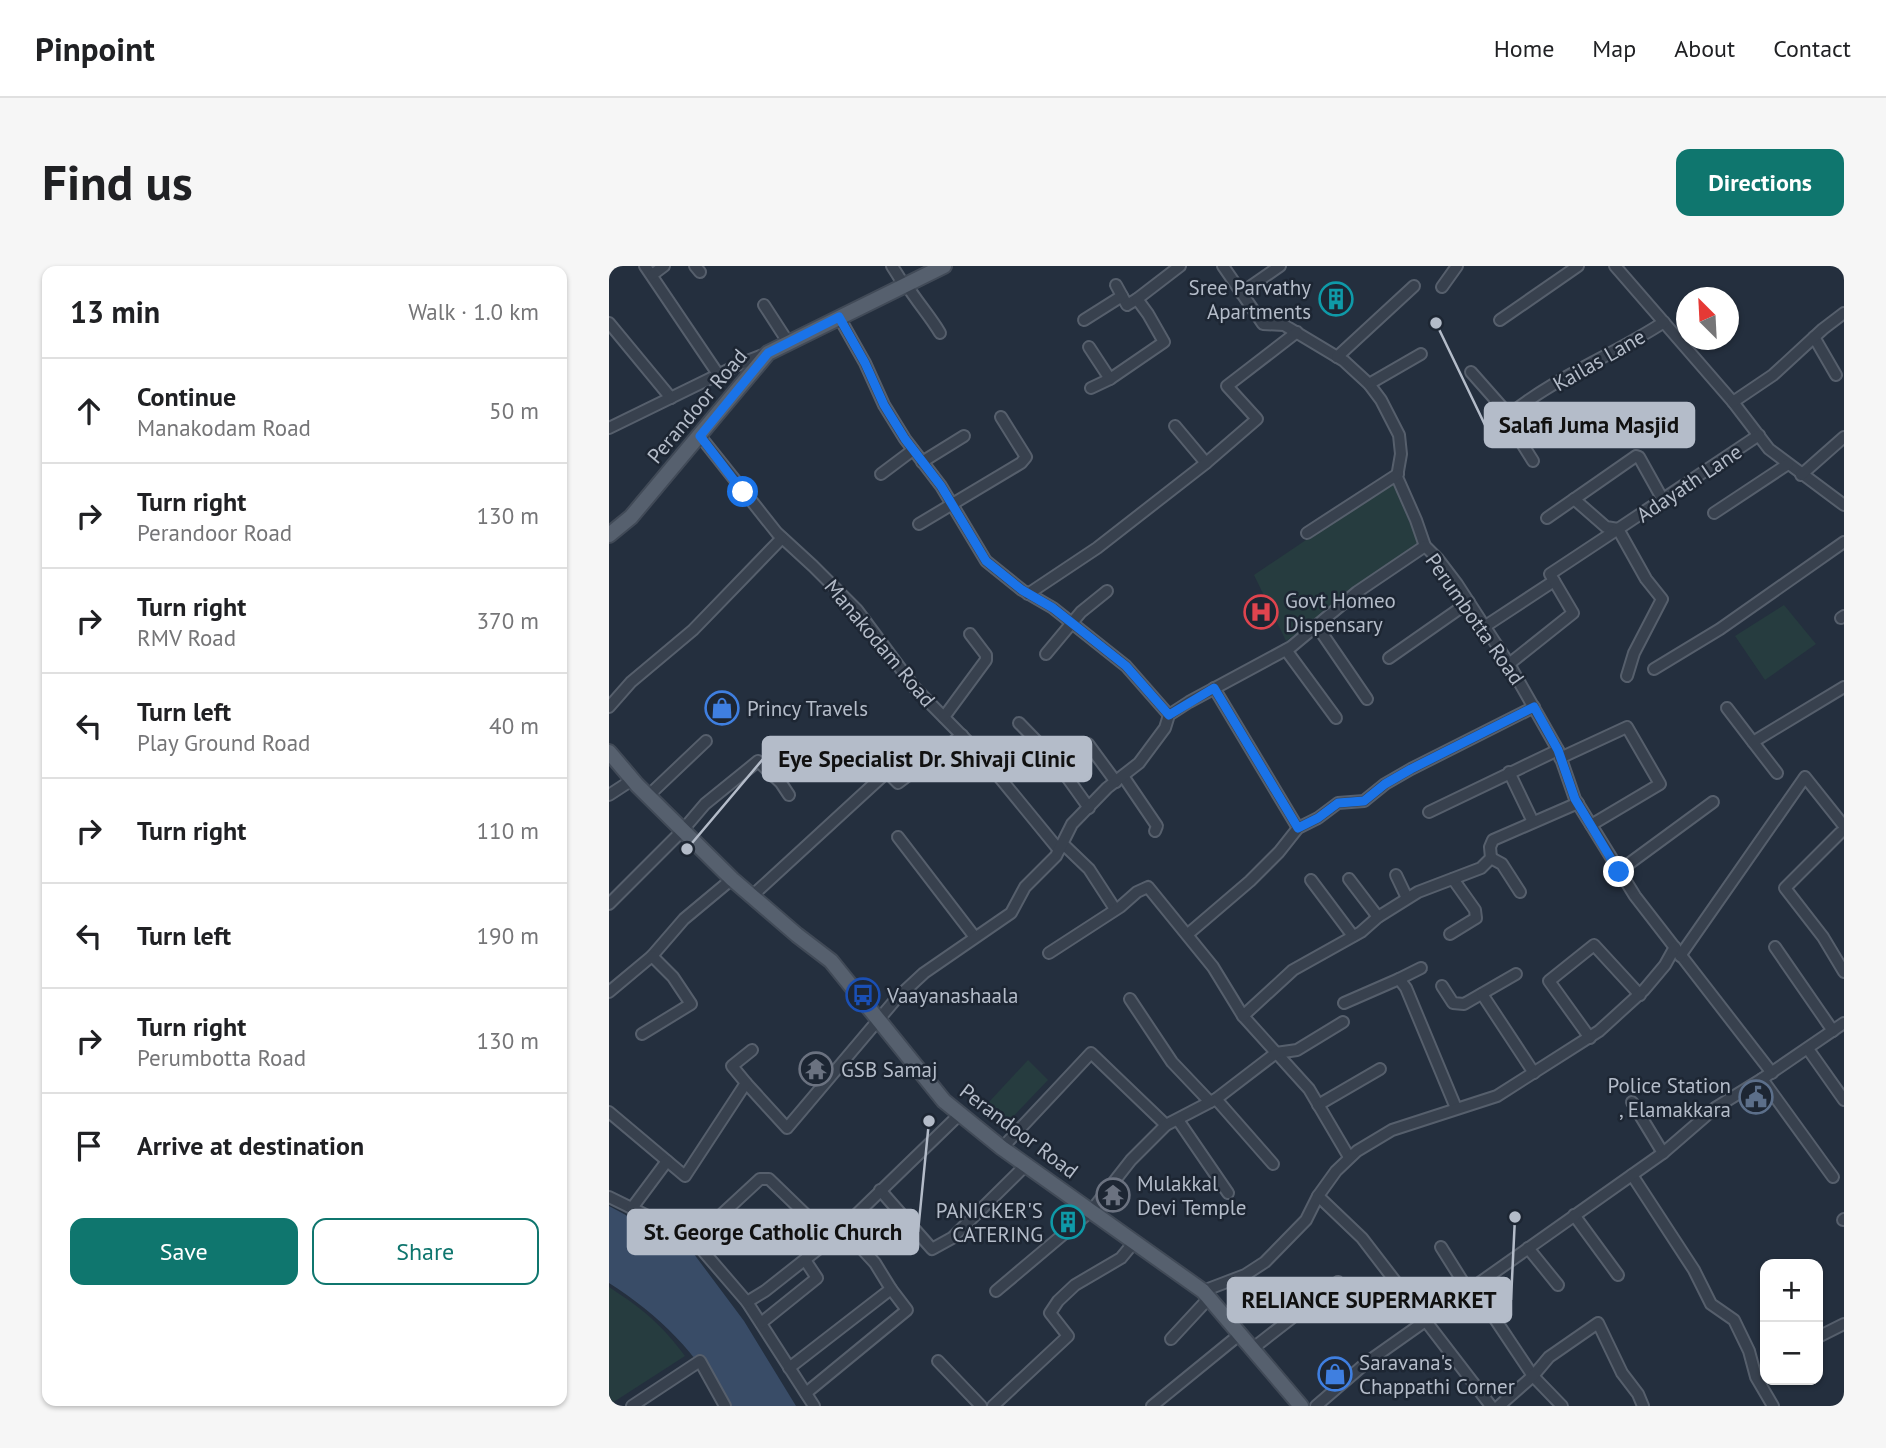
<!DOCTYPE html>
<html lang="en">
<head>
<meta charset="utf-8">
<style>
  :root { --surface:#fff; --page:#f6f6f6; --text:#202124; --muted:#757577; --line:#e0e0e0; --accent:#0f766e }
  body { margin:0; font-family:"PT Sans",sans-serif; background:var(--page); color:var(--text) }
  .controls { position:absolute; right:21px; bottom:21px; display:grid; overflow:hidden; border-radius:14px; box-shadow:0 2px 5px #0004 }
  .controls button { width:63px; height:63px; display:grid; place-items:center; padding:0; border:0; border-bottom:2px solid var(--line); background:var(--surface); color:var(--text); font:35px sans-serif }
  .compass { position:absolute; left:1067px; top:21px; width:63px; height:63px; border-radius:50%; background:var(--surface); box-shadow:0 2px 5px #0004; rotate:336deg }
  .stop { position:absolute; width:21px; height:21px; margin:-16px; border:5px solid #1a73e8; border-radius:50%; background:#fff }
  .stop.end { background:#1a73e8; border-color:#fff; box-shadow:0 2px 7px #0008 }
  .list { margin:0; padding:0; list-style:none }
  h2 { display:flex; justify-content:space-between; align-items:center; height:91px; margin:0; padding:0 28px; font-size:30px }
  h2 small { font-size:23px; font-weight:400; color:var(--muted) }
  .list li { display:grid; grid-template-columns:46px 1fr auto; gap:21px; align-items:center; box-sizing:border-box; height:105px; padding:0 28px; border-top:2px solid var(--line) }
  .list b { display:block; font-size:26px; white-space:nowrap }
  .list p { margin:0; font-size:23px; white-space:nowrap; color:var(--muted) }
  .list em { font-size:23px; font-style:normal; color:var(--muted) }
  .actions { display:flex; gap:14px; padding:21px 28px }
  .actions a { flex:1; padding:16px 0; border:2px solid var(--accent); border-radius:14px; text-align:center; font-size:24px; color:var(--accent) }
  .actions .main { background:var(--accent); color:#fff }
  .icon { flex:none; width:38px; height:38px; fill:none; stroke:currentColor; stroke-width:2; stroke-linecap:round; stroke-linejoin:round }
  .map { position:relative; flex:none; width:1235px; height:1140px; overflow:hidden; border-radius:14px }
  header { display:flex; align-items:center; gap:42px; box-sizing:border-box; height:98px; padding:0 35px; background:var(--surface); border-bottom:2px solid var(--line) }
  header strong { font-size:33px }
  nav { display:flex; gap:38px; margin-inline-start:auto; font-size:24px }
  .intro { display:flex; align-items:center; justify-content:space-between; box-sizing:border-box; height:168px; padding:0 42px }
  h1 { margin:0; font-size:49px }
  .button { padding:18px 32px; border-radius:14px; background:var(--accent); color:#fff; font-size:24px; font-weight:700 }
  main { display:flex; gap:42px; padding:0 42px }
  aside { flex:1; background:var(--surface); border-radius:14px; box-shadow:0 2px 5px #0004 }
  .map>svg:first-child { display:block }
  .green { fill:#263c3f }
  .water { fill:#394c67 }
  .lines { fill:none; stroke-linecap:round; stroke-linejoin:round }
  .minor-casing { stroke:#565f6c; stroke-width:14 }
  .major-casing { stroke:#414a57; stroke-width:18 }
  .minor { stroke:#38414e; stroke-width:10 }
  .major { stroke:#56606e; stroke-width:14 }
  .route { stroke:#1a73e8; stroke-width:9 }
  .labels { text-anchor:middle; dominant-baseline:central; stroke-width:5; stroke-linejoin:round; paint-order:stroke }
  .poi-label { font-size:21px; fill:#b4bcc9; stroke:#1d2633; text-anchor:start }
  .street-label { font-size:21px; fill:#b4bcc9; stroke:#1d2633 }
  .leader { fill:none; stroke:#b4bcc9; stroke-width:2.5 }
  .callout-dot { fill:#b4bcc9; stroke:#1d2633; stroke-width:2.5 }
  .callout { fill:#b4bcc9; stroke:#b4bcc9; stroke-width:2.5 }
  .callout-label { font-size:23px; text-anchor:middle; font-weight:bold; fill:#111 }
</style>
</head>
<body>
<header>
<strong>Pinpoint</strong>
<nav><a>Home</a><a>Map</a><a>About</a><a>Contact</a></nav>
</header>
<div class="intro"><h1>Find us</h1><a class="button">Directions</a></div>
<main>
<aside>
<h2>13 min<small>Walk · 1.0 km</small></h2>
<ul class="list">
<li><svg class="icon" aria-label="ahead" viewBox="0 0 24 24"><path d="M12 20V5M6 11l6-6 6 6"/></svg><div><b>Continue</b><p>Manakodam Road</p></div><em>50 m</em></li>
<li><svg class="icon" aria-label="right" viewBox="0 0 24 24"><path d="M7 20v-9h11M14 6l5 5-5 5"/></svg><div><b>Turn right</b><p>Perandoor Road</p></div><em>130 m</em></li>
<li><svg class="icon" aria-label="right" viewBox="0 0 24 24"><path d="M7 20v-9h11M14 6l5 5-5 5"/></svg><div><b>Turn right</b><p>RMV Road</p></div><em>370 m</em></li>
<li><svg class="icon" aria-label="left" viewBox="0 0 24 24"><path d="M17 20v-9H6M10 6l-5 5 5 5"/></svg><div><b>Turn left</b><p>Play Ground Road</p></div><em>40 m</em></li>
<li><svg class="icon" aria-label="right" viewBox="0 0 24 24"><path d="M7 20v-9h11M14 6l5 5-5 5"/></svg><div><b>Turn right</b></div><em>110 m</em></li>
<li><svg class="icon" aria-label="left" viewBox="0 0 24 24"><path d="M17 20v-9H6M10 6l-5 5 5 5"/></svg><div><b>Turn left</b></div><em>190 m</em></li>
<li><svg class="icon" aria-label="right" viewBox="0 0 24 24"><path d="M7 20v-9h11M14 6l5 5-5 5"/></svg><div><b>Turn right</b><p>Perumbotta Road</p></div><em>130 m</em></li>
<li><svg class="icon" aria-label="arrive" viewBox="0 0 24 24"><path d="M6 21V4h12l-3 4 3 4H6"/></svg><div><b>Arrive at destination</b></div></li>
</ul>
<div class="actions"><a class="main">Save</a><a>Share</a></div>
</aside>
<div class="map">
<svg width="1235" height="1140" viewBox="0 0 1235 1140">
  <rect width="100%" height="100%" fill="#242f3e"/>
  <g class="green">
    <polygon points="783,216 810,278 677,375 645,309"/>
    <polygon points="1175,339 1207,378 1156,414 1126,370"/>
    <polygon points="419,794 439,814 398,857 380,836"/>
    <path d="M 0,1021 C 35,1044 51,1057 76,1090 L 0,1139 Z"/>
  </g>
  <path class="water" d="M 0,940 L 82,984 L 135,1055 L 187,1140 L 116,1140 C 89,1087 50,1049 0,1017 Z"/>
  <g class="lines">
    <defs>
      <g id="minor">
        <polyline points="36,0 109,108"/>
        <polyline points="86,0 91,6"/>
        <polyline points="283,0 295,19"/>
        <polyline points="614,0 654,58 675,59 735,95 760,118 772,134 790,169 792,188 788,211 807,254 816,280 829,293 848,318 900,398 949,484 966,533 1026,630 1163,807"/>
        <polyline points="1006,0 1124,136 1160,183 1235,239"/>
        <polyline points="43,9 55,0"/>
        <path d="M 297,18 C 308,36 321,50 331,67"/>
        <polyline points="507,19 518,39 528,33"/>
        <polyline points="833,21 848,0"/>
        <polyline points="632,27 671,0"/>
        <polyline points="155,39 179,76"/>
        <polyline points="230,51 256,97 275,139 296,173 332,220 377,295 413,324 444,342 517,400 560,449"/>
        <polyline points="475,54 513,30"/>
        <polyline points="891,54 969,0"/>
        <polyline points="0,57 62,132"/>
        <polyline points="1205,71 1227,109"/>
        <polyline points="480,81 501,113"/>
        <polyline points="728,91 805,20"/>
        <polyline points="862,106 900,149"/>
        <polyline points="760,118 812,88"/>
        <polyline points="482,122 501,113 555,76 539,48 528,33 571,0"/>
        <polyline points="1124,136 1164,109 1214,63 1235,47"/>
        <polyline points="566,160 597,197 648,153 618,120 688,66"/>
        <polyline points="0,162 133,97 159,87"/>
        <polyline points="91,170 168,267 204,300 248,344 306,422 373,490 450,584"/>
        <path d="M 924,195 L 899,155 L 900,149 C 946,111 1005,89 1055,56"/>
        <polyline points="313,196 355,170"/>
        <polyline points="272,208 304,184"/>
        <polyline points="1192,209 1235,171"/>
        <polyline points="965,233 997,261 1009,263"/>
        <polyline points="1105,247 1179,198"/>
        <polyline points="938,252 1027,190 1030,191 1054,234"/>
        <polyline points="310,258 412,197 417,191 392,151"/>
        <polyline points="698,267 789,208"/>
        <polyline points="419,328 488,282 597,197"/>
        <polyline points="1232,352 1235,350"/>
        <polyline points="708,360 758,433"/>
        <polyline points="875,361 945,315"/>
        <polyline points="677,384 727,452"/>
        <polyline points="437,388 472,346 498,325"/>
        <polyline points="780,392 860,336"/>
        <polyline points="900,398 964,347 941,308 1009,263"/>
        <polyline points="1045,403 1111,363 1235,276"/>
        <polyline points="1018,410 1025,387 1053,333 1037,313 1009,263 1150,169"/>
        <polyline points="605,422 689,562"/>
        <polyline points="0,441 22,416 84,364 173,272"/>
        <polyline points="1118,442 1144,476"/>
        <polyline points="335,451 377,394 377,389 361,368"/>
        <polyline points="410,457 445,493 480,542"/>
        <polyline points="479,478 507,516"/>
        <polyline points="951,492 1018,461 1051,518 982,559"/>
        <polyline points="900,506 924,556"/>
        <polyline points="1168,507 1144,476 1235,421"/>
        <polyline points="514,510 548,560 546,565"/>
        <polyline points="0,529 23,514"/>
        <polyline points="39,530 97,475"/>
        <polyline points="820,546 949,484"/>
        <polyline points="1231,567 1176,622 1214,671 1235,706"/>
        <polyline points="289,571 365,670"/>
        <polyline points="454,578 480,603 506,643"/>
        <polyline points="882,592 893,598 911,626"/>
        <polyline points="1010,605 1104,536"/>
        <polyline points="787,609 798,632"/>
        <polyline points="740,613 769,651"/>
        <polyline points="702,614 744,670"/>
        <polyline points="144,629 278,506 289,517 353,469"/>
        <polyline points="0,638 73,565 96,538 149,495 172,517 180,529"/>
        <polyline points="579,668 641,615 670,586 689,562 709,552 729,537 755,535 776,518 802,503 925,441"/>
        <polyline points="841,668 867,652 866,644 844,613"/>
        <polyline points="1166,681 1224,765"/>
        <polyline points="440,687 511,641 528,626 539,621 604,701 634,750 700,823 740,891"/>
        <polyline points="1071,690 1196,511 1235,560"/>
        <polyline points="790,713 812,702"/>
        <polyline points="833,720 844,737 855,738 907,708"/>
        <polyline points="0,726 43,690 75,653 123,613"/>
        <polyline points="873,728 925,807"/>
        <polyline points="521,733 563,796 601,836"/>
        <polyline points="735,737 790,713 797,722 847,842"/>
        <polyline points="634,750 684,704 752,666 769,651 809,626 872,602 882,592 881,581 884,574 969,537"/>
        <polyline points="33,768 82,738 64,711 43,690"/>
        <polyline points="981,772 940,715 985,679 1031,729"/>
        <polyline points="1199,783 1235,834"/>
        <polyline points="1153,813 1224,911"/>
        <polyline points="137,817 178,862 287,733 315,707 402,647 416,621 447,590 463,558 498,522 530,497 556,462 560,449 580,436 682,381 748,326 816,280"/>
        <polyline points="607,833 664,898"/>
        <polyline points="1023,836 1054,887"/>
        <polyline points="709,839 771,803"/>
        <polyline points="0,846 76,910 137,817 123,800 143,784"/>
        <polyline points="569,854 619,927"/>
        <polyline points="393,882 482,787 557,859"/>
        <polyline points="1023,909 1085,1004 1102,1038 1125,1054 1140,1085 1147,1111 1164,1140"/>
        <polyline points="271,924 323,983 343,972 418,898"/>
        <polyline points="709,930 753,972 882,1140"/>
        <polyline points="0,931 53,957 76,964 138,1036 205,1140"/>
        <polyline points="23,942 58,895"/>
        <polyline points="965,949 1009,1009"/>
        <polyline points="1234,954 1235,953"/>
        <polyline points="85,974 151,913 160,913 222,973"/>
        <polyline points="832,981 859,1024"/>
        <polyline points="919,982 949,1019"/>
        <polyline points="864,1020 924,1110 953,1140"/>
        <polyline points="387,1025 482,945 522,894 557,859 607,833 667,787 688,784 734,756"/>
        <polyline points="594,1025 636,1009 656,996 697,954 709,930 727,905 748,885 783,864 888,830 990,765 1035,724 1056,699 1066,681"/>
        <polyline points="138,1036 156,1025 222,973 351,848"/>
        <polyline points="152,1057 208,1012 196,994"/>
        <polyline points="1209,1071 1235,1058"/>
        <polyline points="562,1073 600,1032"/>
        <polyline points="643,1083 729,1016"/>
        <polyline points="329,1095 372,1140"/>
        <polyline points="180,1102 282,1023 266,997 233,961"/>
        <polyline points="197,1127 298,1044 282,1023"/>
        <polyline points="23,1140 91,1095 116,1140"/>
        <polyline points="384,1140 459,1070 441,1047 449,1035 466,1019 512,992 526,975"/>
        <polyline points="543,1140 630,1069"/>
        <polyline points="707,1140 757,1097 1054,887 1106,842 1153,813 1235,757"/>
        <polyline points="890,1140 924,1110 940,1091 989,1057 1013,1107 1029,1128 1034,1140"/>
      </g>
      <g id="major">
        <polyline points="0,269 22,251 159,87 335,0"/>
        <polyline points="0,486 28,519 123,613 188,669 222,695 335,835 393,882 594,1025 692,1140"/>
      </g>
    </defs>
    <use href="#minor" class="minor-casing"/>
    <use href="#major" class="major-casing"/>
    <use href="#minor" class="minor"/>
    <use href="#major" class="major"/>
  </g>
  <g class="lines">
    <polyline class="route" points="134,226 91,170 159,87 230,51 256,97 275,139 296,173 332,220 377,295 413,324 444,342 517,400 560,449 605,422 689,562 709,552 729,537 755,535 776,518 802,503 925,441 949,484 966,533 1010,606"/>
  </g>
  <defs>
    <symbol id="building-ring" viewBox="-11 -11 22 22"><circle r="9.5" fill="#1d2633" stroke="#0f9aa8" stroke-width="1.5"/><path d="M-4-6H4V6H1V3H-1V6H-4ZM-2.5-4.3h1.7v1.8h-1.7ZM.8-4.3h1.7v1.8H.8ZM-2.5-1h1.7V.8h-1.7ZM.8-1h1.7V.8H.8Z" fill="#0f9aa8"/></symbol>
    <symbol id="hospital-ring" viewBox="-11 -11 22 22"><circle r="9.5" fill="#1d2633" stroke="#e0444e" stroke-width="1.5"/><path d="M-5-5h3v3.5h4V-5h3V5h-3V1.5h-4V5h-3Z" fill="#e0444e"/></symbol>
    <symbol id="shop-ring" viewBox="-11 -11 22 22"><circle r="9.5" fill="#1d2633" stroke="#3f7fe0" stroke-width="1.5"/><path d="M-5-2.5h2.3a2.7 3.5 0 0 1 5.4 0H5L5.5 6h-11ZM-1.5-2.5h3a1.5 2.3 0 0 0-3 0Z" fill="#3f7fe0"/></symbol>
    <symbol id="bus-ring" viewBox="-11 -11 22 22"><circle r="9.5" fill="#1d2633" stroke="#1a4fb4" stroke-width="1.5"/><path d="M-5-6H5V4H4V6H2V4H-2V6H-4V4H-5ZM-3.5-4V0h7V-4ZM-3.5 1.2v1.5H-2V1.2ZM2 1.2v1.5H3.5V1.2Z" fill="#1a4fb4"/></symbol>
    <symbol id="temple-ring" viewBox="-11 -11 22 22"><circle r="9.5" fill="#1d2633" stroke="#6b7280" stroke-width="1.5"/><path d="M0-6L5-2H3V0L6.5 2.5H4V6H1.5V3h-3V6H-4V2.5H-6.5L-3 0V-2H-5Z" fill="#6b7280"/></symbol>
    <symbol id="civic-ring" viewBox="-11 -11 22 22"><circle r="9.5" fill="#1d2633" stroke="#5c6f8a" stroke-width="1.5"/><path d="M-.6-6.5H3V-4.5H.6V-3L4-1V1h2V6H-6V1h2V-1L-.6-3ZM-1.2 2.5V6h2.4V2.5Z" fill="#5c6f8a"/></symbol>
  </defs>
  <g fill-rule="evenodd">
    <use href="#building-ring" x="708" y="14" width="38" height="38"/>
    <use href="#hospital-ring" x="633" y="327" width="38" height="38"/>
    <use href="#shop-ring" x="94" y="423" width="38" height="38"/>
    <use href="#bus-ring" x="235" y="710" width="38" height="38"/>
    <use href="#temple-ring" x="188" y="784" width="38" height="38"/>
    <use href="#civic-ring" x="1128" y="812" width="38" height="38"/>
    <use href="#temple-ring" x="485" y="910" width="38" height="38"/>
    <use href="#building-ring" x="440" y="937" width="38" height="38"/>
    <use href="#shop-ring" x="707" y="1089" width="38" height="38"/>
  </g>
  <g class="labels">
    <g class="poi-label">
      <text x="702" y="21" text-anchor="end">Sree Parvathy<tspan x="702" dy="24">Apartments</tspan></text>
      <text x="676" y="334">Govt Homeo<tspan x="676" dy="24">Dispensary</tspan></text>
      <text x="138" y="442">Princy Travels</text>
      <text x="278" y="729">Vaayanashaala</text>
      <text x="232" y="803">GSB Samaj</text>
      <text x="1122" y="819" text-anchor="end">Police Station<tspan x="1122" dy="24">, Elamakkara</tspan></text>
      <text x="528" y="917">Mulakkal<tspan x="528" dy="24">Devi Temple</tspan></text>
      <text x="434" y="944" text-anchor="end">PANICKER'S<tspan x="434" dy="24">CATERING</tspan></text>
      <text x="750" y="1096">Saravana's<tspan x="750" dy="24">Chappathi Corner</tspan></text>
    </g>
    <g class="street-label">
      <text transform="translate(990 94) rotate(-30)">Kailas Lane</text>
      <text transform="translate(88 140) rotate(-50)">Perandoor Road</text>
      <text transform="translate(1080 217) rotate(-34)">Adayath Lane</text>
      <text transform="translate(866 353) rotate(55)">Perumbotta Road</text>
      <text transform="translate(271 377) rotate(50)">Manakodam Road</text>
      <text transform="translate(410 865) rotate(37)">Perandoor Road</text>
    </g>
  </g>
  <path class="leader" d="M827 57L876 159M78 583L154 493M320 855L309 966M906 951L902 1034"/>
  <g class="callout-dot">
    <circle cx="827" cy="57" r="7"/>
    <circle cx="78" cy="583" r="7"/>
    <circle cx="320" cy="855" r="7"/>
    <circle cx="906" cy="951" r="7"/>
  </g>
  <g class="callout">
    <rect x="876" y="137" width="209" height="44" rx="7"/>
    <rect x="154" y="471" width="328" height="44" rx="7"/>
    <rect x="19" y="944" width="290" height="44" rx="7"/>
    <rect x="619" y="1012" width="283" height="44" rx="7"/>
  </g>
  <g class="callout-label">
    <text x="980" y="167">Salafi Juma Masjid</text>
    <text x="318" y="501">Eye Specialist Dr. Shivaji Clinic</text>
    <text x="164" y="974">St. George Catholic Church</text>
    <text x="760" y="1042">RELIANCE SUPERMARKET</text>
  </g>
</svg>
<div class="controls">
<button>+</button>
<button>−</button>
</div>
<svg class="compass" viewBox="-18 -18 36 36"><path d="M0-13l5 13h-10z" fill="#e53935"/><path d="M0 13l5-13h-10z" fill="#757577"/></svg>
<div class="stop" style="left:134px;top:226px"></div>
<div class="stop end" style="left:1010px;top:606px"></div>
</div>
</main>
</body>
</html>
